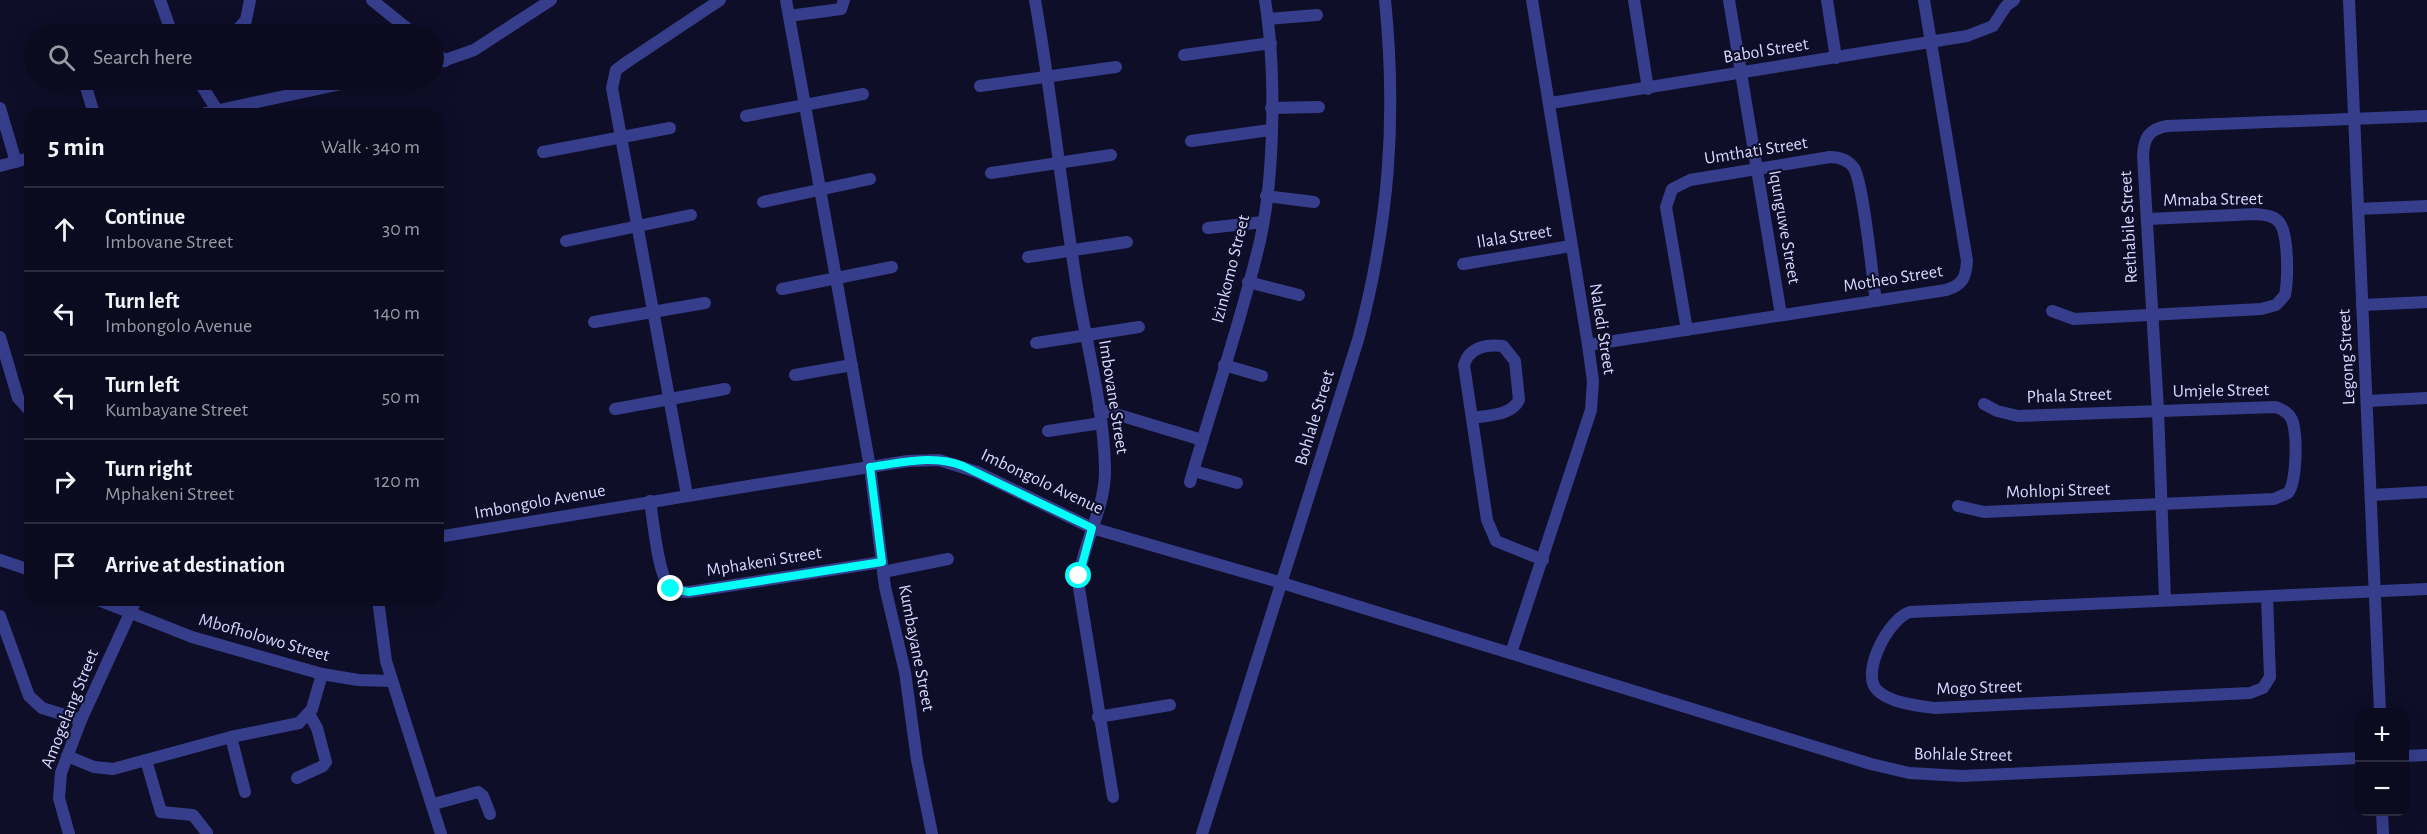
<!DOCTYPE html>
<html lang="en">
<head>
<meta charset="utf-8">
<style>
  :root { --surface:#0b0a1f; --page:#19182c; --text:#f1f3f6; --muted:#9a9aa4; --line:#2b2b3d }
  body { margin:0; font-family:"Alegreya Sans",sans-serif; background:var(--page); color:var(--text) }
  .controls { position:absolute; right:18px; bottom:18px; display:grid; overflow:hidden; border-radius:12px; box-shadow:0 6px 24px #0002 }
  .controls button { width:54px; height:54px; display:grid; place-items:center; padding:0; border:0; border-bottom:2px solid var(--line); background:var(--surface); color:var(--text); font:30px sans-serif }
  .stop { position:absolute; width:18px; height:18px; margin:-14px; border:4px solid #03fff6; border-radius:50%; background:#fff }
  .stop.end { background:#03fff6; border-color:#fff; box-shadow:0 2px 6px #0008 }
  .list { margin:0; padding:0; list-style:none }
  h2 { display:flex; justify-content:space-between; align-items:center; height:78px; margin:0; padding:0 24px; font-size:26px }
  h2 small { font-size:20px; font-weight:400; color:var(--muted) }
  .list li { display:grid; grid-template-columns:39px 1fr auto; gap:18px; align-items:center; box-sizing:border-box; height:84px; padding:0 24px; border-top:2px solid var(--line) }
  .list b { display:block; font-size:22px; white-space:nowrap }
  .list p { margin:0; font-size:20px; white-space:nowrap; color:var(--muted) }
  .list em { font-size:20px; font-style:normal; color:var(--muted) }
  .icon { flex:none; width:33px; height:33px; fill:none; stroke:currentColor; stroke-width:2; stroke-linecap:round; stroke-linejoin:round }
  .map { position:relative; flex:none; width:2427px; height:834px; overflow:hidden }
  .search { position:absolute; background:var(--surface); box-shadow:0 6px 24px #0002; left:24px; top:24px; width:420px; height:66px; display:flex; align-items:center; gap:15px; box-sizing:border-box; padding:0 21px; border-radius:33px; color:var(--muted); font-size:22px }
  .panel { position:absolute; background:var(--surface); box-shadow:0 6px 24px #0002; left:24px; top:108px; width:420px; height:498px; border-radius:18px }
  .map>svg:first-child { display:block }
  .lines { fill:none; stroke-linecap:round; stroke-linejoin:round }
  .minor { stroke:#363e8c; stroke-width:12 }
  .tertiary { stroke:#363e8c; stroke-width:12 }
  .route { stroke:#03fff6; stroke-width:8 }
  .labels { text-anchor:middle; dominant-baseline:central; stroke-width:4.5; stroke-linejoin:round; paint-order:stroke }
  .street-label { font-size:18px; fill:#d7d8ff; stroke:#0f0e29 }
</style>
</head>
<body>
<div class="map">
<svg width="2427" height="834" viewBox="0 0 2427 834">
  <rect width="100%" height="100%" fill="#0f0e29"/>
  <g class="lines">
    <g class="minor">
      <polyline points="160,0 172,34"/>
      <polyline points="372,0 414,34"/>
      <polyline points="786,0 870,467 885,587 905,672 917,760 932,834"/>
      <path d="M 1035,0 C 1052,97 1062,196 1078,293 C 1088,351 1104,410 1105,469 C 1106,511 1079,546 1079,588 L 1113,797"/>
      <polyline points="1634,0 1648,89"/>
      <polyline points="1729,0 1781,315"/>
      <polyline points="1827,0 1836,58"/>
      <polyline points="2349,0 2380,712"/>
      <polyline points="789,16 841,9 844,0"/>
      <polyline points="1268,19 1317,15"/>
      <polyline points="234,34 246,20 250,0"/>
      <polyline points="434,51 445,61"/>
      <polyline points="1184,55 1271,43"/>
      <polyline points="84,80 94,114"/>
      <polyline points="198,80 217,110"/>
      <polyline points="980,86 1116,67"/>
      <polyline points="1551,103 1967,36 1993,26 2006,6 2014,0"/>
      <polyline points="0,108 16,162"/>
      <polyline points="1271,108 1319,107"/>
      <polyline points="746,116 863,94"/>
      <polyline points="1191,141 1270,130"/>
      <polyline points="543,152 670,128"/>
      <polyline points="991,173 1111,155"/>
      <polyline points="1266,196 1314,202"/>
      <polyline points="763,202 870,179"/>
      <polyline points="2358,209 2427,206"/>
      <polyline points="1208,228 1263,222"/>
      <polyline points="566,241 691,215"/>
      <polyline points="1028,257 1127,242"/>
      <polyline points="1463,264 1571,246"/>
      <polyline points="1248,282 1299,295"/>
      <polyline points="782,289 892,267"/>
      <polyline points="2362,305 2427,302"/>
      <path d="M 2052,311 L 2074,319 L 2261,309 L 2276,305 L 2285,295 C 2288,279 2289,234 2279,222 C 2273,215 2264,215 2256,214 L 2148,219"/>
      <polyline points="594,322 705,303"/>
      <path d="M 1687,330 L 1666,207 L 1672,189 L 1690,180 L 1830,157 C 1839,157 1848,160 1854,168 C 1864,186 1872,276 1876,301"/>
      <polyline points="0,337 18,398 30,411"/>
      <polyline points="1036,343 1139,327"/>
      <path d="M 1588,345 L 1946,290 C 1963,285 1966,277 1967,261 L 1924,0"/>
      <polyline points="1224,365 1262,376"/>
      <polyline points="795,375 852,365"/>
      <polyline points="2367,401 2427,398"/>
      <polyline points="615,409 725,389"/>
      <polyline points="1099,409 1202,440"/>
      <path d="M 1472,418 C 1488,415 1511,416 1519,400 L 1515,361 L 1503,346 C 1486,344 1469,347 1464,365 L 1487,520 L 1496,541 L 1543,560"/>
      <polyline points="1048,431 1101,423"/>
      <polyline points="1194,471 1237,483"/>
      <path d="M 1190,482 C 1213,402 1241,322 1260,241 C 1275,173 1276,68 1265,0"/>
      <polyline points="687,495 612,88 616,70 624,64 720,0"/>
      <polyline points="2372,495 2427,492"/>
      <path d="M 650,501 C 653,518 658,579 671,588 C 676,592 683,592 689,592 L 882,562"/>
      <path d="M 1958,506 L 1984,512 L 2274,499 L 2288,493 C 2297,481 2297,438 2293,423 C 2291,414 2284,410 2276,407 L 2018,416 L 1997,411 L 1984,404"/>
      <polyline points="438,537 761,484 908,461 939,460 977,472 1092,528 1282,583"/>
      <polyline points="0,560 30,570"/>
      <polyline points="883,572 948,559"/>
      <path d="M 2267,597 L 2270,677 L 2263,688 L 2250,693 L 1935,708 C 1919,706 1889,703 1877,690 C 1860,673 1889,618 1910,612 L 2427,589"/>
      <polyline points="98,600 192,637 322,674 358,680 392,681"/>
      <polyline points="378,600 386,661 441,834"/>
      <path d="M 2165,600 L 2158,410 L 2143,155 C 2144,138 2149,129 2167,126 L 2427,116"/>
      <polyline points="0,616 29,696 42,708 81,720"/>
      <polyline points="1511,653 1591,410 1593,381 1588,345 1532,0"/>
      <polyline points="1098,717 1170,705"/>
      <polyline points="231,737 245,792"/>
      <polyline points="67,756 94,767 113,769 231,737 299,723 312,709 322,674"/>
      <polyline points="146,760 161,812 193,815 207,833"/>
      <polyline points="297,778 323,766 326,762 317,728 309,714"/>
      <polyline points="434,804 478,792 483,796 490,814"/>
      <polyline points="2382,812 2383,834"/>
      <polyline points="69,834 59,798 61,773 81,720 136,600"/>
    </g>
    <g class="tertiary">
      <polyline points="434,64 474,50 551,0"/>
      <polyline points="201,114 360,80"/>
      <polyline points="0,166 30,158"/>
      <polyline points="1282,583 1871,764 1909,773 1962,776 2360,758"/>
      <polyline points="2404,756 2427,755"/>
      <path d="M 1202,834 L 1358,340 C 1389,224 1397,119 1385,0"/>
    </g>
  </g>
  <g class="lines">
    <path class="route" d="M 671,589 L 689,592 L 882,562 L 870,467 C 901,463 933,454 963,466 L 1092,528 L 1079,576"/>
  </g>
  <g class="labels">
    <g class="street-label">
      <text transform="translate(1766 51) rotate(-9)">Babol Street</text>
      <text transform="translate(1756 151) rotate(-9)">Umthati Street</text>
      <text transform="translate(2213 200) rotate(-1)">Mmaba Street</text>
      <text transform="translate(1784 227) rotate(80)">Iqunguwe Street</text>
      <text transform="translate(2129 227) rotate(-93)">Rethabile Street</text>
      <text transform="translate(1514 237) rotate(-9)">Ilala Street</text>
      <text transform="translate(1231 269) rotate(-76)">Izinkomo Street</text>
      <text transform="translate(1893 279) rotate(-9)">Motheo Street</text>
      <text transform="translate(1602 329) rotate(81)">Naledi Street</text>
      <text transform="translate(2347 357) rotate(-93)">Legong Street</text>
      <text transform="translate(2221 391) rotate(-1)">Umjele Street</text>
      <text transform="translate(2069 396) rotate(-2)">Phala Street</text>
      <text transform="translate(1113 397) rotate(81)">Imbovane Street</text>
      <text transform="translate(1315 418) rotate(-73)">Bohlale Street</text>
      <text transform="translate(1042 482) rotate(25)">Imbongolo Avenue</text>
      <text transform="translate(2058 491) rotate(-2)">Mohlopi Street</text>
      <text transform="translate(540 502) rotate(-10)">Imbongolo Avenue</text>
      <text transform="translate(764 562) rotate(-9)">Mphakeni Street</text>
      <text transform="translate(264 638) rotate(16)">Mbofholowo Street</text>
      <text transform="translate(916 648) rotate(79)">Kumbayane Street</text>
      <text transform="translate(1979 688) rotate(-2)">Mogo Street</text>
      <text transform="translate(70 709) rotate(-68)">Amogelang Street</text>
      <text transform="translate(1963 755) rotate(1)">Bohlale Street</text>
    </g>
  </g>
</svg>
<div class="controls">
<button>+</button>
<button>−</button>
</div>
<div class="stop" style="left:1079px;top:576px"></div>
<div class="stop end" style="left:671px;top:589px"></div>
<div class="search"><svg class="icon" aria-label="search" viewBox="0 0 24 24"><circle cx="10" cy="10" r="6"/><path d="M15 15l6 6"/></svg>Search here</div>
<section class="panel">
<h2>5 min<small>Walk · 340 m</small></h2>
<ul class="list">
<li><svg class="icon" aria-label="ahead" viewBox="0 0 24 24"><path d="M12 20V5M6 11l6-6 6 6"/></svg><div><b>Continue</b><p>Imbovane Street</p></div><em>30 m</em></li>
<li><svg class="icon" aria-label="left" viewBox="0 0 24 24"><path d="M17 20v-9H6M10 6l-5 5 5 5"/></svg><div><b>Turn left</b><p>Imbongolo Avenue</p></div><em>140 m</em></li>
<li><svg class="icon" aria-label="left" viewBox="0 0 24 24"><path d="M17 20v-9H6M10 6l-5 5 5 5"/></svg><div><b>Turn left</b><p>Kumbayane Street</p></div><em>50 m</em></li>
<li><svg class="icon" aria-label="right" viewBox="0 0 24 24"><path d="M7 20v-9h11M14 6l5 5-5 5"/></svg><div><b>Turn right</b><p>Mphakeni Street</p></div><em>120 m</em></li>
<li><svg class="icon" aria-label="arrive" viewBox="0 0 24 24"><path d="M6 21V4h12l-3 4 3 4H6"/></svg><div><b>Arrive at destination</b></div></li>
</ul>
</section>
</div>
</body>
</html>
